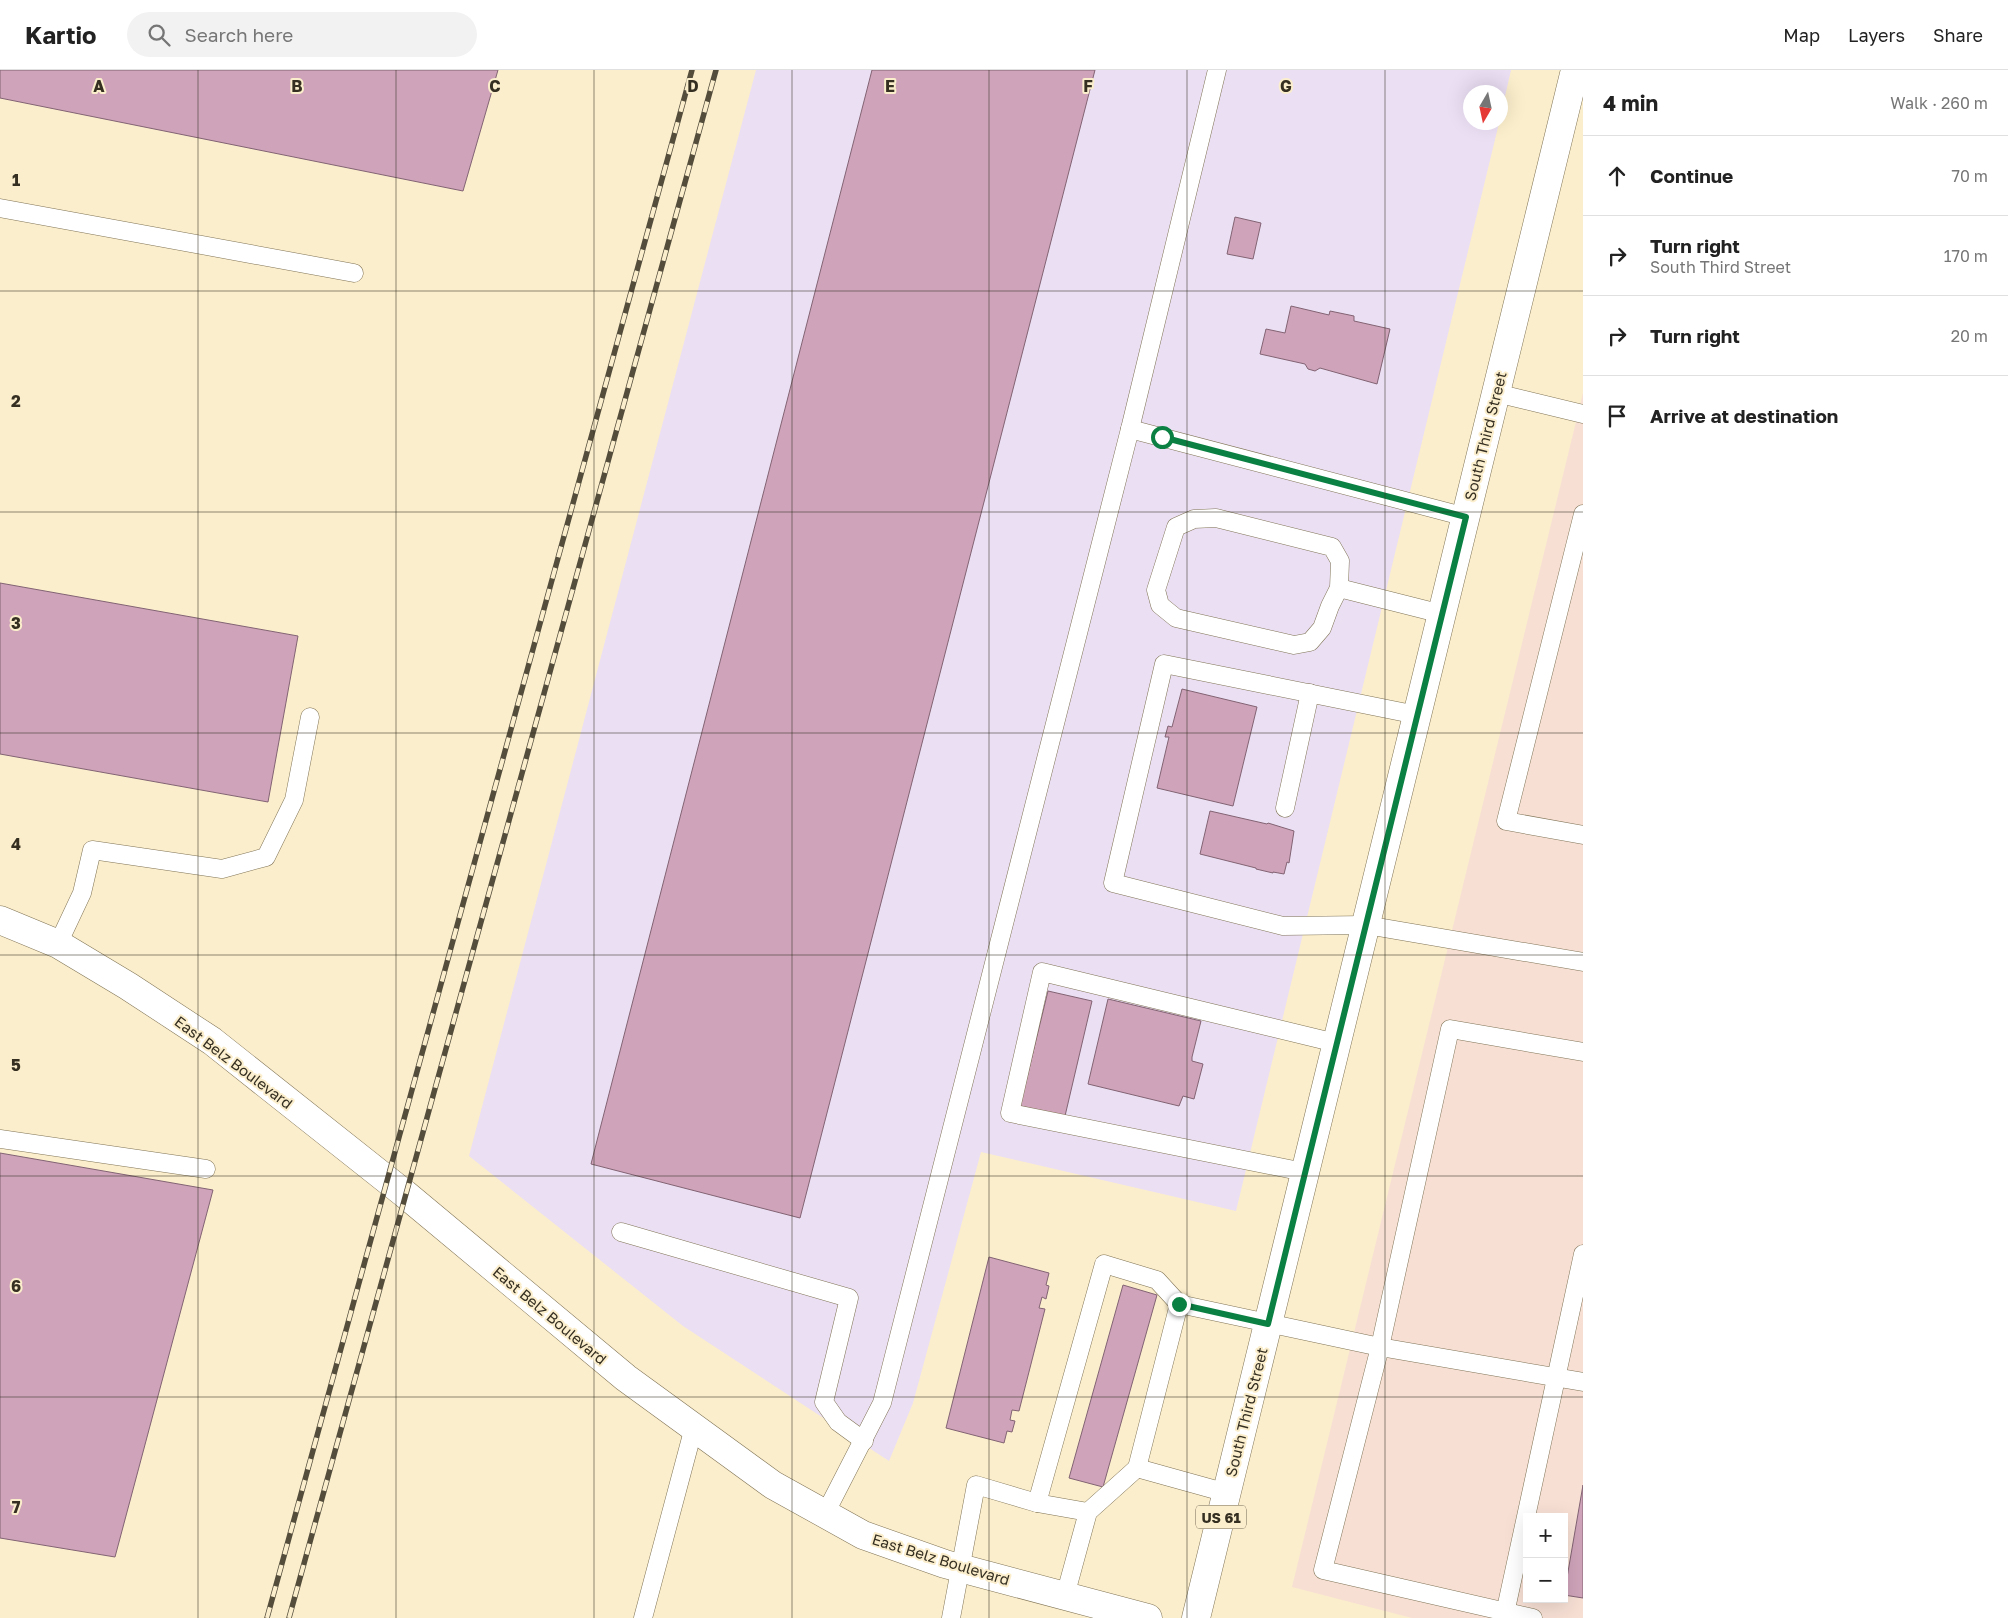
<!DOCTYPE html>
<html lang="en">
<head>
<meta charset="utf-8">
<style>
  :root { --surface:#fff; --page:#f2f2f2; --text:#222; --muted:#767676; --line:#e0e0e0 }
  body { margin:0; font-family:"Golos Text",sans-serif; background:var(--page); color:var(--text) }
  .controls { position:absolute; right:15px; bottom:15px; display:grid; overflow:hidden; border-radius:0px; box-shadow:0 5px 20px #0002 }
  .controls button { width:45px; height:45px; display:grid; place-items:center; padding:0; border:0; border-bottom:1px solid var(--line); background:var(--surface); color:var(--text); font:25px sans-serif }
  .compass { position:absolute; left:1463px; top:15px; width:45px; height:45px; border-radius:50%; background:var(--surface); box-shadow:0 5px 20px #0002; rotate:189deg }
  .stop { position:absolute; width:15px; height:15px; margin:-11px; border:4px solid #0b8043; border-radius:50%; background:#fff }
  .stop.end { background:#0b8043; border-color:#fff; box-shadow:0 1px 5px #0008 }
  .list { margin:0; padding:0; list-style:none }
  h2 { display:flex; justify-content:space-between; align-items:center; height:65px; margin:0; padding:0 20px; font-size:21px }
  h2 small { font-size:16px; font-weight:400; color:var(--muted) }
  .list li { display:grid; grid-template-columns:32px 1fr auto; gap:15px; align-items:center; box-sizing:border-box; height:80px; padding:0 20px; border-top:1px solid var(--line) }
  .list b { display:block; font-size:19px; white-space:nowrap }
  .list p { margin:0; font-size:16px; white-space:nowrap; color:var(--muted) }
  .list em { font-size:16px; font-style:normal; color:var(--muted) }
  .icon { flex:none; width:28px; height:28px; fill:none; stroke:currentColor; stroke-width:2; stroke-linecap:round; stroke-linejoin:round }
  .map { position:relative; flex:none; width:1583px; height:1548px; overflow:hidden }
  header { display:flex; align-items:center; gap:30px; box-sizing:border-box; height:70px; padding:0 25px; background:var(--surface); border-bottom:1px solid var(--line) }
  header strong { font-size:24px }
  nav { display:flex; gap:28px; margin-inline-start:auto; font-size:18px }
  .search { width:350px; height:45px; background:var(--page); display:flex; align-items:center; gap:12px; box-sizing:border-box; padding:0 18px; border-radius:28px; color:var(--muted); font-size:19px }
  main { display:flex }
  aside { flex:1; background:var(--surface) }
  .map>svg:first-child { display:block }
  .commercial { fill:#f7dfd4; fill-rule:evenodd }
  .industrial { fill:#ebdff4 }
  .building { fill:#cfa4ba; stroke:#826373 }
  .lines { fill:none; stroke-linecap:round; stroke-linejoin:round }
  .service-casing { stroke:#807456; stroke-width:19 }
  .tertiary-casing { stroke:#807456; stroke-width:29 }
  .primary-casing { stroke:#807456; stroke-width:29 }
  .service { stroke:#fff; stroke-width:18 }
  .tertiary { stroke:#fff; stroke-width:28 }
  .primary { stroke:#fff; stroke-width:28 }
  .rail-casing { stroke:#544d3c; stroke-width:5.5 }
  .rail { stroke:#fbeecc; stroke-width:4; stroke-dasharray:11; stroke-linecap:butt }
  .route { stroke:#0b8043; stroke-width:6 }
  .grid { fill:none; stroke:#352f22; stroke-width:1; stroke-opacity:0.55 }
  .labels { text-anchor:middle; dominant-baseline:central; stroke-width:4; stroke-linejoin:round; paint-order:stroke }
  .shield { fill:#fbeecc; stroke:#706855; stroke-width:1 }
  .shield-label { font-size:14px; font-weight:bold; fill:#352f22 }
  .street-label { font-size:15px; fill:#352f22; stroke:#fbeecc }
  .grid-label { font-size:16px; text-anchor:middle; font-weight:bold; fill:#352f22; stroke:#fbeecc; stroke-width:4; stroke-linejoin:round; paint-order:stroke }
</style>
</head>
<body>
<header>
<strong>Kartio</strong>
<div class="search"><svg class="icon" aria-label="search" viewBox="0 0 24 24"><circle cx="10" cy="10" r="6"/><path d="M15 15l6 6"/></svg>Search here</div>
<nav><a>Map</a><a>Layers</a><a>Share</a></nav>
</header>
<main>
<div class="map">
<svg width="1583" height="1548" viewBox="0 0 1583 1548">
  <rect width="100%" height="100%" fill="#fbeecc"/>
  <path class="commercial" d="M 1583,323 L 1583,1548 L 1412,1548 L 1292,1517 ZM 1527,1447 L 1564,1447 L 1564,1529 L 1527,1529 Z"/>
  <polygon class="industrial" points="756,0 1511,0 1501,44 1500,22 1470,22 1470,52 1499,53 1236,1141 981,1082 913,1333 889,1391 683,1256 469,1086"/>
  <g class="building">
    <polygon points="0,0 498,0 463,121 0,28"/>
    <polygon points="872,0 1095,0 800,1148 591,1094"/>
    <polygon points="1235,147 1261,153 1253,189 1227,184"/>
    <polygon points="1291,236 1329,245 1330,241 1354,246 1354,251 1390,259 1377,314 1320,298 1315,301 1308,299 1305,294 1260,284 1266,259 1285,263"/>
    <polygon points="0,513 298,566 268,732 0,684"/>
    <polygon points="1182,619 1257,637 1233,736 1157,718 1169,667 1165,667 1168,656 1172,657"/>
    <polygon points="1210,741 1267,754 1268,753 1294,761 1289,793 1287,792 1284,804 1273,802 1273,803 1256,799 1256,798 1200,784"/>
    <polygon points="1048,921 1092,931 1065,1046 1020,1036"/>
    <polygon points="1108,929 1201,951 1192,987 1192,991 1203,994 1194,1029 1183,1026 1179,1036 1088,1014"/>
    <polygon points="0,1083 213,1120 115,1487 0,1468"/>
    <polygon points="989,1187 1049,1203 1046,1215 1049,1216 1046,1229 1042,1227 1039,1238 1045,1239 1019,1341 1012,1340 1010,1350 1015,1351 1012,1362 1007,1361 1004,1373 946,1358"/>
    <polygon points="1123,1215 1157,1225 1103,1417 1069,1408"/>
    <polygon points="1583,1415 1583,1528 1564,1525"/>
  </g>
  <g class="lines">
    <defs>
      <g id="service">
        <polyline points="0,138 354,203"/>
        <polyline points="1496,323 1583,344"/>
        <polyline points="1130,359 1217,0"/>
        <polyline points="1583,444 1506,751 1583,765"/>
        <polygon points="1216,448 1332,477 1340,491 1339,518 1330,536 1322,558 1310,572 1294,575 1176,548 1160,535 1156,520 1176,457 1194,449"/>
        <polyline points="1339,518 1442,544"/>
        <polyline points="1417,645 1164,594 1113,813 1283,856 1366,855 1583,892"/>
        <polyline points="1285,738 1310,623"/>
        <polyline points="58,874 82,823 92,780 222,799 266,787 294,730 310,647"/>
        <polyline points="0,1069 206,1099"/>
        <polyline points="1304,1102 1010,1043 1042,902 1336,973"/>
        <polyline points="621,1162 849,1228 824,1332 838,1352 864,1371"/>
        <polyline points="1179,1234 1137,1398 1227,1423"/>
        <polyline points="1037,1433 1088,1442"/>
        <polyline points="825,1444 882,1333 1130,359 1466,447"/>
        <polyline points="1065,1526 1088,1442 1137,1398"/>
        <polyline points="643,1548 694,1357"/>
        <polyline points="951,1548 976,1415 1037,1433 1104,1194 1157,1210 1179,1234 1380,1277 1583,1312"/>
        <polyline points="1504,1548 1583,1184"/>
        <polyline points="1533,1548 1323,1500 1380,1277 1450,959 1583,982"/>
      </g>
      <polyline id="tertiary" points="0,850 58,874 128,916 212,971 405,1124 626,1308 773,1415 863,1465 945,1494 1148,1548"/>
      <polyline id="primary" points="1196,1548 1575,0"/>
    </defs>
    <use href="#service" class="service-casing"/>
    <use href="#tertiary" class="tertiary-casing"/>
    <use href="#primary" class="primary-casing"/>
    <use href="#service" class="service"/>
    <use href="#tertiary" class="tertiary"/>
    <use href="#primary" class="primary"/>
    <defs>
      <g id="rail">
        <polyline points="267,1548 692,0"/>
        <polyline points="289,1548 716,0"/>
      </g>
    </defs>
    <use href="#rail" class="rail-casing"/>
    <use href="#rail" class="rail"/>
  </g>
  <g class="lines">
    <polyline class="route" points="1162,367 1466,447 1268,1254 1179,1234"/>
  </g>
  <path class="grid" d="M 198,0 L 198,1548M 396,0 L 396,1548M 594,0 L 594,1548M 792,0 L 792,1548M 989,0 L 989,1548M 1187,0 L 1187,1548M 1385,0 L 1385,1548M 0,221 L 1583,221M 0,442 L 1583,442M 0,663 L 1583,663M 0,885 L 1583,885M 0,1106 L 1583,1106M 0,1327 L 1583,1327"/>
  <g class="labels">
    <rect class="shield" x="1196" y="1435.5" width="50" height="23" rx="4"/>
    <g class="shield-label">
      <text x="1221" y="1447">US 61</text>
    </g>
    <g class="street-label">
      <text transform="translate(1485 366) rotate(-76)">South Third Street</text>
      <text transform="translate(234 992) rotate(37)">East Belz Boulevard</text>
      <text transform="translate(550 1245) rotate(40)">East Belz Boulevard</text>
      <text transform="translate(1246 1342) rotate(-76)">South Third Street</text>
      <text transform="translate(941 1489) rotate(17)">East Belz Boulevard</text>
    </g>
  </g>
  <g class="grid-label">
    <text x="99" y="22">A</text>
    <text x="297" y="22">B</text>
    <text x="495" y="22">C</text>
    <text x="693" y="22">D</text>
    <text x="890" y="22">E</text>
    <text x="1088" y="22">F</text>
    <text x="1286" y="22">G</text>
    <text x="16" y="116">1</text>
    <text x="16" y="337">2</text>
    <text x="16" y="559">3</text>
    <text x="16" y="780">4</text>
    <text x="16" y="1001">5</text>
    <text x="16" y="1222">6</text>
    <text x="16" y="1443">7</text>
  </g>
</svg>
<div class="controls">
<button>+</button>
<button>−</button>
</div>
<svg class="compass" viewBox="-18 -18 36 36"><path d="M0-13l5 13h-10z" fill="#e53935"/><path d="M0 13l5-13h-10z" fill="#767676"/></svg>
<div class="stop" style="left:1162px;top:367px"></div>
<div class="stop end" style="left:1179px;top:1234px"></div>
</div>
<aside>
<h2>4 min<small>Walk · 260 m</small></h2>
<ul class="list">
<li><svg class="icon" aria-label="ahead" viewBox="0 0 24 24"><path d="M12 20V5M6 11l6-6 6 6"/></svg><div><b>Continue</b></div><em>70 m</em></li>
<li><svg class="icon" aria-label="right" viewBox="0 0 24 24"><path d="M7 20v-9h11M14 6l5 5-5 5"/></svg><div><b>Turn right</b><p>South Third Street</p></div><em>170 m</em></li>
<li><svg class="icon" aria-label="right" viewBox="0 0 24 24"><path d="M7 20v-9h11M14 6l5 5-5 5"/></svg><div><b>Turn right</b></div><em>20 m</em></li>
<li><svg class="icon" aria-label="arrive" viewBox="0 0 24 24"><path d="M6 21V4h12l-3 4 3 4H6"/></svg><div><b>Arrive at destination</b></div></li>
</ul>
</aside>
</main>
</body>
</html>
